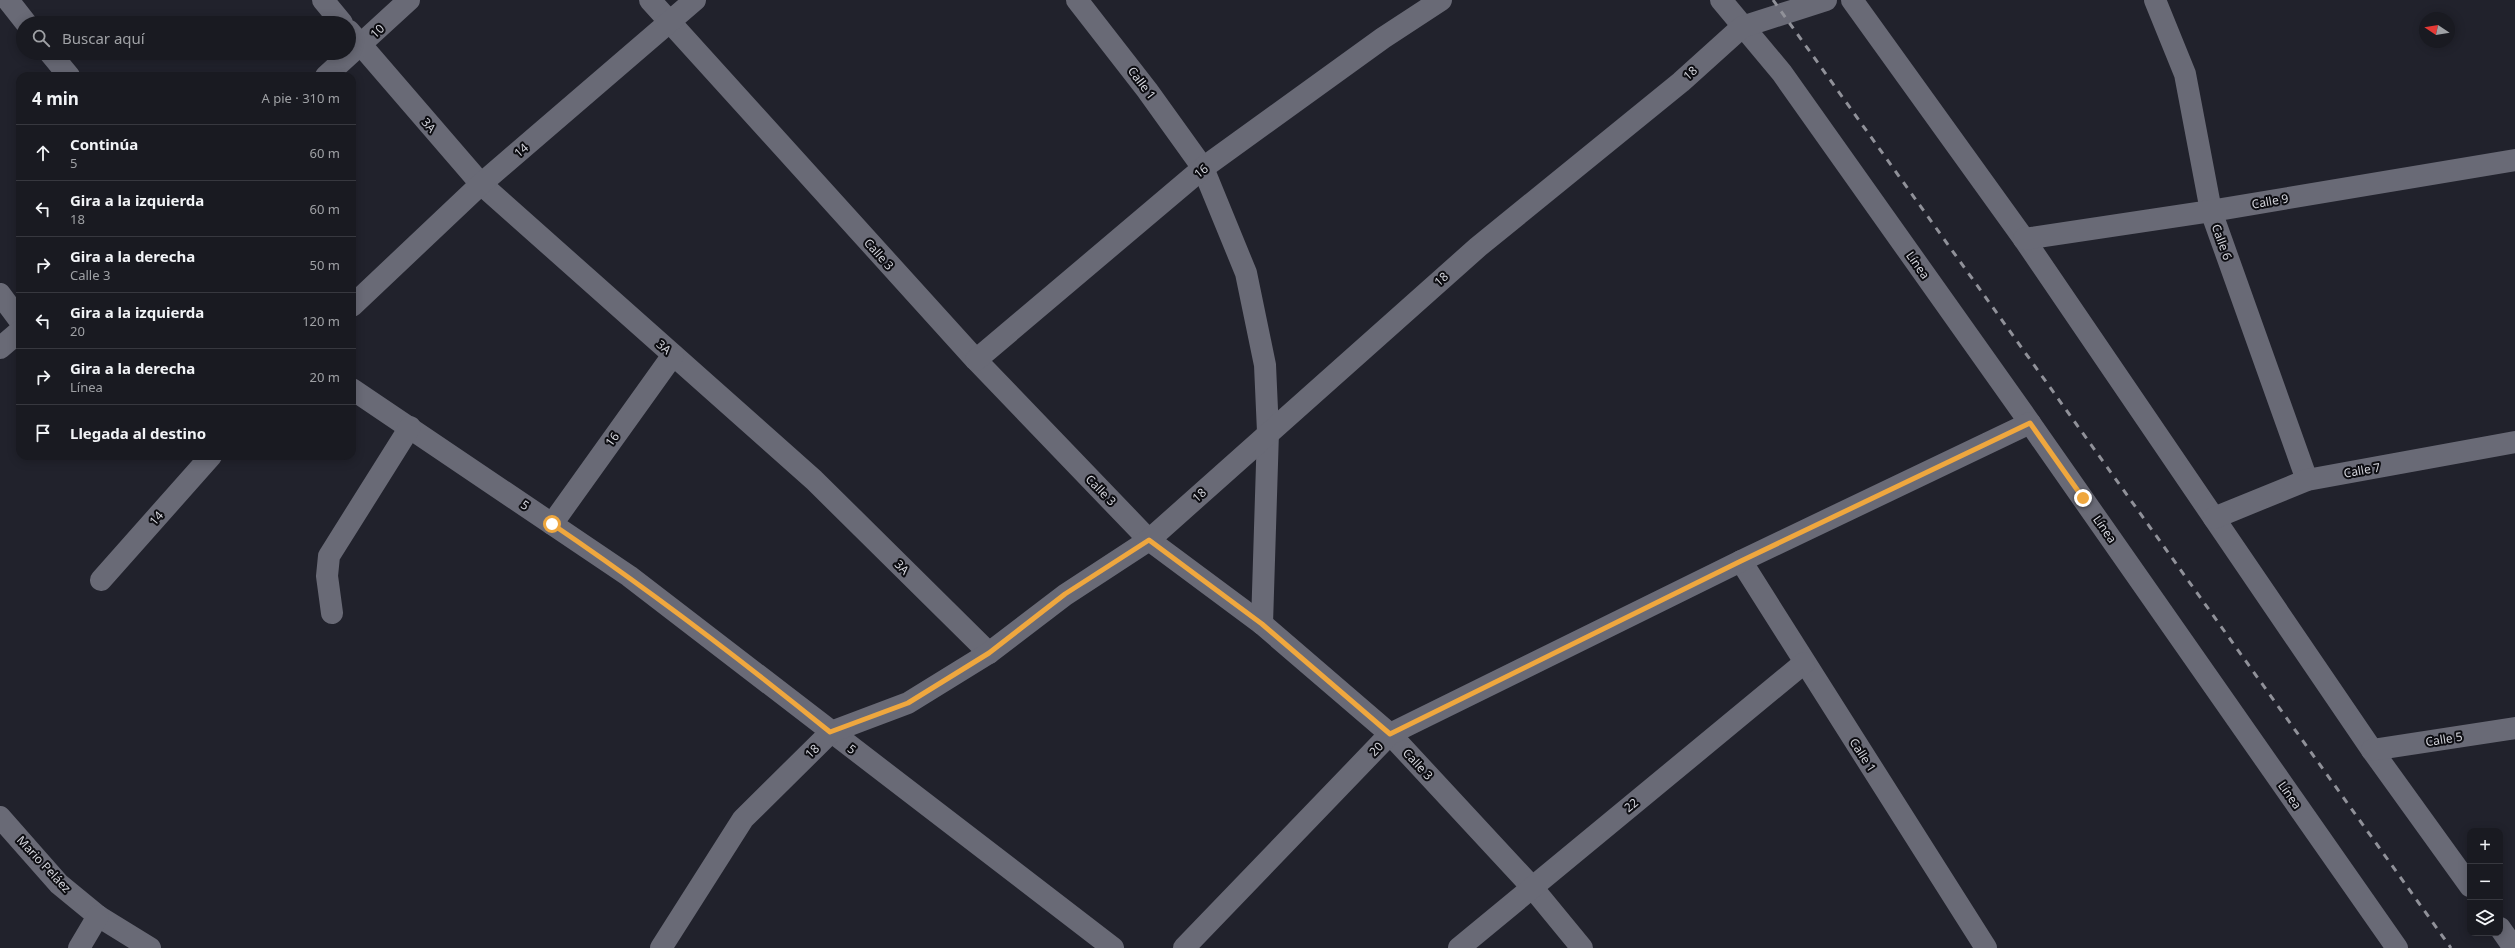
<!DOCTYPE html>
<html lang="es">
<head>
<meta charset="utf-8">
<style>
  :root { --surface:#191a21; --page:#22232a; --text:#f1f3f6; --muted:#9fa1a5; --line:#37383f }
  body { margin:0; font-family:"Noto Sans",sans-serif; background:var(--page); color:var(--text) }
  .controls { position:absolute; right:12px; bottom:12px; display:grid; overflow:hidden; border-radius:8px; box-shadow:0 2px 10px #0003 }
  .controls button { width:36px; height:36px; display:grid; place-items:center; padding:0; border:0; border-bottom:1px solid var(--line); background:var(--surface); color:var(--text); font:20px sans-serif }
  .compass { position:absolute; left:2419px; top:12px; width:36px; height:36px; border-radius:50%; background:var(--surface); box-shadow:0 2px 10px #0003; rotate:282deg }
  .stop { position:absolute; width:12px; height:12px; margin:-9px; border:3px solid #efa73e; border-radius:50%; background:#fff }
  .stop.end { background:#efa73e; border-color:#fff; box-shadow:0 1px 4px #0008 }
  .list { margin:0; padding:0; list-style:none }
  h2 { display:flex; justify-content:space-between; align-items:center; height:52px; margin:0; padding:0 16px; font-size:17px }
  h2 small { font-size:13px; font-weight:400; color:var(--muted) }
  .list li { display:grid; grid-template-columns:26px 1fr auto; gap:12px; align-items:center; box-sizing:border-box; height:56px; padding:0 16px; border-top:1px solid var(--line) }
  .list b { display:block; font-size:15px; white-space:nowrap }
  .list p { margin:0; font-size:13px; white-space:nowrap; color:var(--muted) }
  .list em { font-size:13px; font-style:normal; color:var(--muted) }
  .icon { flex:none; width:22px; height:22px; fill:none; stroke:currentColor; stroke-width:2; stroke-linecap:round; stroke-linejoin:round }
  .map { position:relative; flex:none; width:2515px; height:948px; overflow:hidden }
  .search { position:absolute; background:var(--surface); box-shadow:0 2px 10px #0003; left:16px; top:16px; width:340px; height:44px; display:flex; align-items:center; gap:10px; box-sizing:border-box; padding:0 14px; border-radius:22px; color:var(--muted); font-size:15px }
  .panel { position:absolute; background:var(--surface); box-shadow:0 2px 10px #0003; left:16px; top:72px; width:340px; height:388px; border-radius:12px }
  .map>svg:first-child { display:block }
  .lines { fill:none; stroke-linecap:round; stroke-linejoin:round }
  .minor { stroke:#696a76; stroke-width:22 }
  .rail { stroke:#909199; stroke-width:3; stroke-dasharray:7 7; stroke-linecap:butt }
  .route { stroke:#efa73e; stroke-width:5 }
  .labels { text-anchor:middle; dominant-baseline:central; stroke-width:4; stroke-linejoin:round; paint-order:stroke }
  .street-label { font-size:12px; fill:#d4d5dc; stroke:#0c0c11 }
</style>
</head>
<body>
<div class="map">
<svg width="2515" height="948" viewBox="0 0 2515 948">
  <rect width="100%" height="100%" fill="#21222c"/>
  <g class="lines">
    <g class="minor">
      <polyline points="8,0 26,23"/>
      <polyline points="323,0 342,23"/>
      <polyline points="650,0 976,360 1149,540 1262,624 1390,734 1531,886 1582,948"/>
      <polyline points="1077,0 1147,90 1203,168 1246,273 1265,365 1268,432 1262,624"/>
      <polyline points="1721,0 1782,73 2030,423 2397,948"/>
      <polyline points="1852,0 2024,239 2372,750 2470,886"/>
      <polyline points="2155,0 2185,74 2211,211 2307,480"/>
      <polyline points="349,31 481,184 814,480 989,653"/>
      <polyline points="50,53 69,76"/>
      <polyline points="326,76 409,0"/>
      <polyline points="2024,239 2211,211 2515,160"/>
      <polyline points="0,294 20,321"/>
      <polyline points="352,306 481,184 695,0"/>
      <polyline points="0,348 20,331"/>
      <polyline points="976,360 1203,168 1383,38 1441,0"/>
      <polyline points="352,389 629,576 1113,948"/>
      <polyline points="2214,518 2307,480 2515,442"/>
      <polyline points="552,524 673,355"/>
      <polyline points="1741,561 1986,948"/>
      <polyline points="101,580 211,456"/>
      <polyline points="332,613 327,576 329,556 410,427"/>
      <polyline points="2372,750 2515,728"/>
      <polyline points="0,817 59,884 98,916 150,948"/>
      <polyline points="2500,928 2514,948"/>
      <polyline points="79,948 98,916"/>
      <polyline points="661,948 743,819 831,732 908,703 989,653 1065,595 1149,540 1478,247 1681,82 1742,27 1826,0"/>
      <polyline points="1184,948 1390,734 1741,561 2030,423"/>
      <polyline points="1459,948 1804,663"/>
    </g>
    <polyline class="rail" points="1773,0 2451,948"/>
  </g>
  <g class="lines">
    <path class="route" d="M 552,524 C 648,589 740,659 830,732 L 908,703 L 989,653 L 1065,594 L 1149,540 L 1262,624 L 1390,734 L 1741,561 L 2030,423 L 2083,498"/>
  </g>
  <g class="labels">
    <g class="street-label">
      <text transform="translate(377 31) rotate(-44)">10</text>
      <text transform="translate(1690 73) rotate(-42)">18</text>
      <text transform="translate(1142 83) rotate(53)">Calle 1</text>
      <text transform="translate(429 125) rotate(49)">3A</text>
      <text transform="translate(521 150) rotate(-41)">14</text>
      <text transform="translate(1201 171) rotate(-39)">16</text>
      <text transform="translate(2270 201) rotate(-10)">Calle 9</text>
      <text transform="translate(2222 242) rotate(70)">Calle 6</text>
      <text transform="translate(879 254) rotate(48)">Calle 3</text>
      <text transform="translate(1918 265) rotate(55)">Línea</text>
      <text transform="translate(1441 279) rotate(-42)">18</text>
      <text transform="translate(664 347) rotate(42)">3A</text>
      <text transform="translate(612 439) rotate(-54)">16</text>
      <text transform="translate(2362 470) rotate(-10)">Calle 7</text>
      <text transform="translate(1101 490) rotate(46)">Calle 3</text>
      <text transform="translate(1199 495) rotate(-42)">18</text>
      <text transform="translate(525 505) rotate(34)">5</text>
      <text transform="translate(156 518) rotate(-49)">14</text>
      <text transform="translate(2105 529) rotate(55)">Línea</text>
      <text transform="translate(902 567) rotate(45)">3A</text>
      <text transform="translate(2444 739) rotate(-9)">Calle 5</text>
      <text transform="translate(852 749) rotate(37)">5</text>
      <text transform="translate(1376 749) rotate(-46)">20</text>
      <text transform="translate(812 751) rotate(-45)">18</text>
      <text transform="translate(1863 755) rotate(57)">Calle 1</text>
      <text transform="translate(1418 764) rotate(47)">Calle 3</text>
      <text transform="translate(2290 795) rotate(55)">Línea</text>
      <text transform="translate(1631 805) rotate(-39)">22</text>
      <text transform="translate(44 864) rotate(47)">Mario Peláez</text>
    </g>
  </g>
</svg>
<div class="controls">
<button>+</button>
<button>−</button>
<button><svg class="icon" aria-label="layers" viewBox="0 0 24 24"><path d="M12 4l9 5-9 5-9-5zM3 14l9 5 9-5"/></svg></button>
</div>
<svg class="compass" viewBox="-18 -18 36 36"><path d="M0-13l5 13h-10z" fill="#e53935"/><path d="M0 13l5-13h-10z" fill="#9fa1a5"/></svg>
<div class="stop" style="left:552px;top:524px"></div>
<div class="stop end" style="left:2083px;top:498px"></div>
<div class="search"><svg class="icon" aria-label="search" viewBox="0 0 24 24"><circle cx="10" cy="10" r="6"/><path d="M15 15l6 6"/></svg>Buscar aquí</div>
<section class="panel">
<h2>4 min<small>A pie · 310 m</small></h2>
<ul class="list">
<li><svg class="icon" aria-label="ahead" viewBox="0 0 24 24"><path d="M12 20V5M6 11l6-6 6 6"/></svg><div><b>Continúa</b><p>5</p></div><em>60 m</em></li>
<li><svg class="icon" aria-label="left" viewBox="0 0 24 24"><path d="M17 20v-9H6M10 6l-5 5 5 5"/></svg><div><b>Gira a la izquierda</b><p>18</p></div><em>60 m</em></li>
<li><svg class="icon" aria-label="right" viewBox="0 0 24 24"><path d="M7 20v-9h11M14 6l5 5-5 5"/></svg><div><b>Gira a la derecha</b><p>Calle 3</p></div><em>50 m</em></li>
<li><svg class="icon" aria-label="left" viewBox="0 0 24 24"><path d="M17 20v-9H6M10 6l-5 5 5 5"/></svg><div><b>Gira a la izquierda</b><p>20</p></div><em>120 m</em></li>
<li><svg class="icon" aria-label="right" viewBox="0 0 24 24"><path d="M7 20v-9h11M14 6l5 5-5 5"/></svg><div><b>Gira a la derecha</b><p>Línea</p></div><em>20 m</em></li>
<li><svg class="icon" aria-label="arrive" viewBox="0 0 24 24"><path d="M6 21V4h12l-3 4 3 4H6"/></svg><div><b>Llegada al destino</b></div></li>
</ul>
</section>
</div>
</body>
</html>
